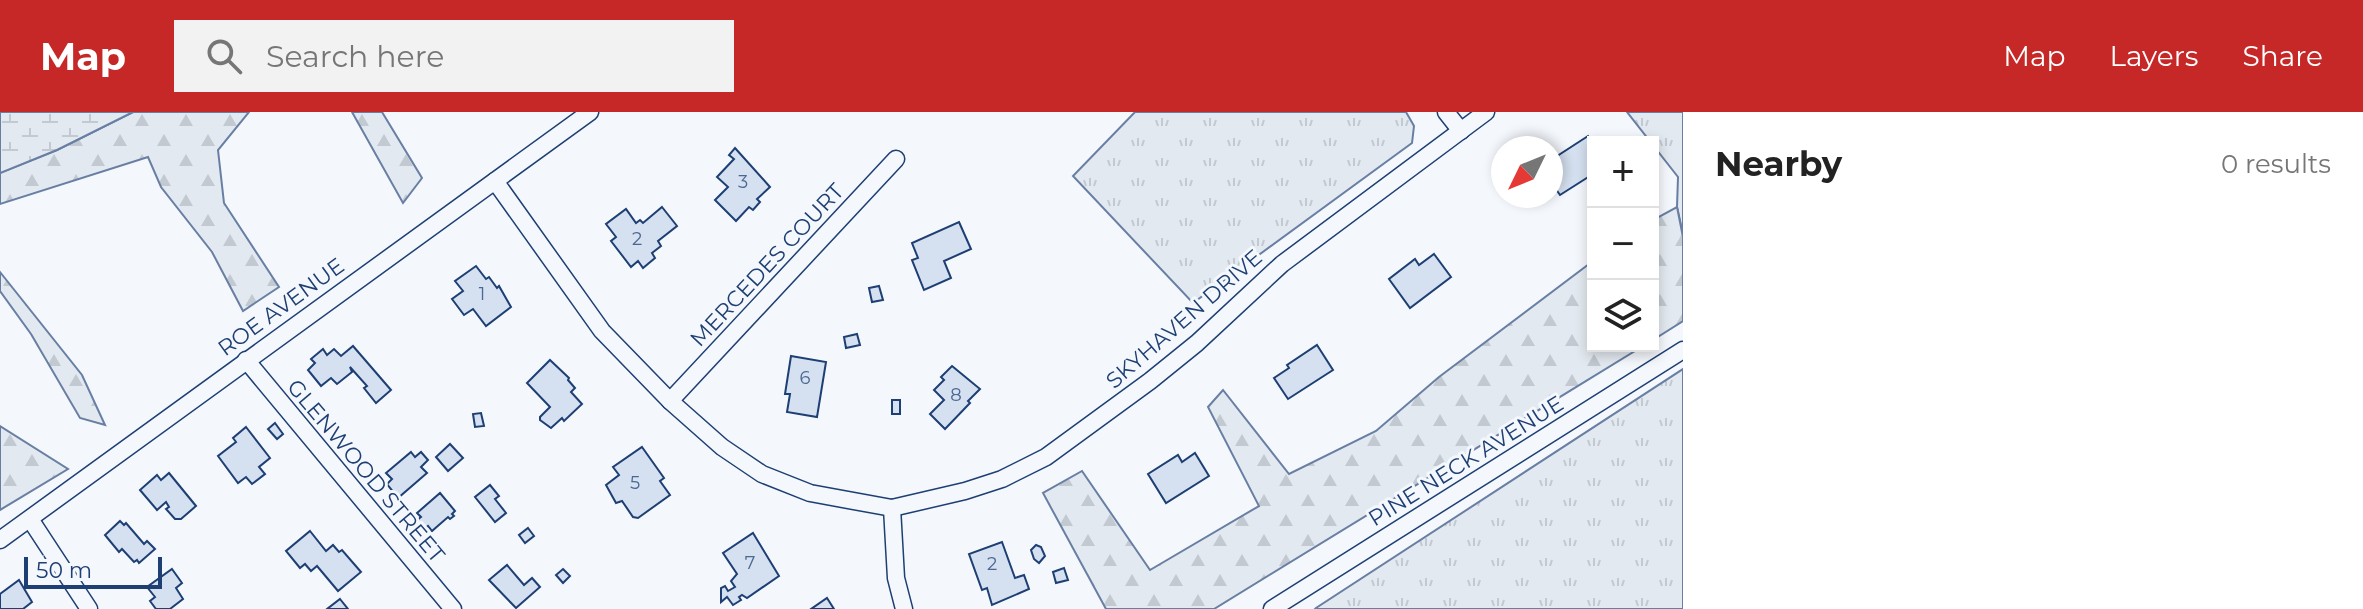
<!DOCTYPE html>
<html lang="en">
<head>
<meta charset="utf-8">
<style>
  :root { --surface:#fff; --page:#f2f2f2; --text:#222; --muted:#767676; --line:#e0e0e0; --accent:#c62828 }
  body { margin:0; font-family:Montserrat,sans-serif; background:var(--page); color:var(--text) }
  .controls { position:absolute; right:24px; top:24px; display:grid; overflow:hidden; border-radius:0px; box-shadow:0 4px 12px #0003 }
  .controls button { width:72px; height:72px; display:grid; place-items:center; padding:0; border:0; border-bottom:2px solid var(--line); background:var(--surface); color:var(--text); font:40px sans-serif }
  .compass { position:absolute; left:1491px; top:24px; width:72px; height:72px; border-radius:50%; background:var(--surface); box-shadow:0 4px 12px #0003; rotate:227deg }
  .scale { position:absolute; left:24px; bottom:20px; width:138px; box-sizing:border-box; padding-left:8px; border:4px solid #1d3f73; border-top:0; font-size:22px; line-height:28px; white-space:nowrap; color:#1d3f73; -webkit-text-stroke:6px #f4f7fb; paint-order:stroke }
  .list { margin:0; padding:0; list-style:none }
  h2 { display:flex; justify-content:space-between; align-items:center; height:104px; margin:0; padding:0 32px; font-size:34px }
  h2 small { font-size:26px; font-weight:400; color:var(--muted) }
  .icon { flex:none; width:44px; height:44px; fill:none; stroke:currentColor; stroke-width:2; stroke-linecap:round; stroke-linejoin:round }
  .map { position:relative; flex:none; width:1683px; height:497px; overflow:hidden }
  header { display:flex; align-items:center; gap:48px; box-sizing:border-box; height:112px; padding:0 40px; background:var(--accent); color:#fff }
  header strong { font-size:38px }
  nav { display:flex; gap:44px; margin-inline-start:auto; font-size:28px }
  .search { width:560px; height:72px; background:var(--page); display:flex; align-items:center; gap:20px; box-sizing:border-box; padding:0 28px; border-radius:0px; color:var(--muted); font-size:30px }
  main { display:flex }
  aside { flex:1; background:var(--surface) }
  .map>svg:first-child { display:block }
  .grass { fill:url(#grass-tufts); stroke:#687fa3; stroke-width:2 }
  .forest { fill:url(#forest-firs); stroke:#687fa3; stroke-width:2 }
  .wetland { fill:url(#wetland-marsh); stroke:#687fa3; stroke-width:2 }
  .building { fill:#d5e0f0; stroke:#1d3f73; stroke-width:2 }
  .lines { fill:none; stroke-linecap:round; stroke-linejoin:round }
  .street-casing { stroke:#1d3f73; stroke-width:19 }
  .street { stroke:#f4f7fb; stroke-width:16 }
  .labels { text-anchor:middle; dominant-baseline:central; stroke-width:6; stroke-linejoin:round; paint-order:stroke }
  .number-label { font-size:18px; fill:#4b6792 }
  .street-label { font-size:22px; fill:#1d3f73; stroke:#f4f7fb }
</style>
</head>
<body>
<header>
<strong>Map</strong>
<div class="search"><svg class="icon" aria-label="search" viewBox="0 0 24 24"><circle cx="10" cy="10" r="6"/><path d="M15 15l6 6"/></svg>Search here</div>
<nav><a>Map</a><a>Layers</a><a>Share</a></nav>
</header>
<main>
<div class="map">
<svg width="1683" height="497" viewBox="0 0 1683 497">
  <defs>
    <pattern id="grass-tufts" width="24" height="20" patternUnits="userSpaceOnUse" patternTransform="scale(2)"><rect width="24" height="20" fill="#e3e9f0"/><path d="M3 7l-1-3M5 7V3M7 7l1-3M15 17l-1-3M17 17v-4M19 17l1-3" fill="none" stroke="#c2c9d1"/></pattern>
    <pattern id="forest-firs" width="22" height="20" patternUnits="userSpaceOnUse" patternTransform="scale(2)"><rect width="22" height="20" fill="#e3e9f0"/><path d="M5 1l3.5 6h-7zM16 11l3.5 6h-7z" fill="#c2c9d1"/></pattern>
    <pattern id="wetland-marsh" width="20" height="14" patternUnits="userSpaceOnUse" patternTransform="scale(2)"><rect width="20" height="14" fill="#e3e9f0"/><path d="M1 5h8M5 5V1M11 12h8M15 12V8" fill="none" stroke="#c2c9d1"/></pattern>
  </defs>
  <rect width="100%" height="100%" fill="#f4f7fb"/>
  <g class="grass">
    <polygon points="1135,0 1406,0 1414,14 1412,31 1193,191 1073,64"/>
    <polygon points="1627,0 1683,0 1683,122 1677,95 1678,65"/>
    <polygon points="1683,257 1683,497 1315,497 1316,496"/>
  </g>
  <g class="forest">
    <polygon points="133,0 249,0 218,38 224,91 279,175 243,199 212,140 161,75 148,45 0,92 0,61 57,38"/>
    <polygon points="352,0 382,0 422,66 403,91"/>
    <polygon points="1677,95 1683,125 1683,209 1653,228 1653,108"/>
    <polygon points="1593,149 1593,234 1643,234 1214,497 1106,497 1043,381 1082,359 1150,458 1259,394 1208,295 1223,278 1289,362 1376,319 1439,265"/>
    <polygon points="0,160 82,263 105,313 80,306 31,222 0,179"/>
    <polygon points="0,314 68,357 0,398"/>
  </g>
  <polygon class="wetland" points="0,0 133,0 57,38 0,61"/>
  <g class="building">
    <polygon points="1588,24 1593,31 1593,62 1560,83 1551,70 1551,48"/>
    <polygon points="735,36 770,75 757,87 760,90 753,98 749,95 736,109 715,88 728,75 717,65 734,47 729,43"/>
    <polygon points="662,95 677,114 658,129 661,134 652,141 655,146 643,156 638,149 631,155 611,129 616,125 606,112 626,97 636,111 640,108 643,111"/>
    <polygon points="959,110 971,137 944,149 951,166 924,178 912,148 918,146 912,131"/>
    <polygon points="1434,142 1451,165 1410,196 1389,167 1415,147 1419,153"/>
    <polygon points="476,154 486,167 489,165 497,176 499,174 511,195 486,214 473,197 464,203 452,187 463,179 455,169"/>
    <polygon points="879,174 883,188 872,190 869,176"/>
    <polygon points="857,222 860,233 846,236 844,225"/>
    <polygon points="1317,233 1333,258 1288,287 1274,266 1289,256 1287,253"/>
    <polygon points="353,234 391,278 376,291 364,276 367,274 350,255 352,260 337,272 331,266 321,274 308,258 315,251 311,247 323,237 327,243 334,237 341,244"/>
    <polygon points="791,244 826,250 817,305 787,300 790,282 785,282"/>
    <polygon points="550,248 569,266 568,268 575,276 571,280 582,292 564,309 562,306 551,316 540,308 540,305 550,295 527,271"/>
    <polygon points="952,254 980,277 968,289 970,291 945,317 930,302 944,288 934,278 944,268 941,265"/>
    <rect x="892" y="288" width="8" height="14"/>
    <polygon points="481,301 484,314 475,315 473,302"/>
    <polygon points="275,311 283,322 277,327 268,317"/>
    <polygon points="246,315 270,346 259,355 265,362 252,372 246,365 238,371 218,344 236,330 233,326"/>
    <polygon points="450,332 463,346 448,359 436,345"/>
    <polygon points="642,335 664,366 660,369 670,383 638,406 633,405 622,389 616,391 606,373 619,363 613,355"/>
    <polygon points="411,340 415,345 421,340 428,348 421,355 427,361 398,386 387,372 392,367 386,361"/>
    <polygon points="1195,341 1209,364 1166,391 1148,362 1178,343 1182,350"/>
    <polygon points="169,361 196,394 181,407 175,407 166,397 169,395 166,390 157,398 140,378 157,363 161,368"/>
    <polygon points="490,373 499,384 495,387 506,401 495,410 475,385"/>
    <polygon points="440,381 455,399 452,402 454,404 450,407 448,405 432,419 428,414 423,418 416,409 421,405 417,401"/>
    <polygon points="120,409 124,413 126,411 144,432 147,429 155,437 139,451 137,448 134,450 122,437 119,440 105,423"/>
    <polygon points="528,416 534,424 525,431 519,423"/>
    <polygon points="310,419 326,439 333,433 339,440 342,438 361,460 338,479 317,454 311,459 305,452 300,456 286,439"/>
    <polygon points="753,421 779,464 747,486 742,483 739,485 741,488 733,493 727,485 721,490 721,476 725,474 728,479 735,475 731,469 737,462 723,441"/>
    <polygon points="1002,430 1015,466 1024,463 1029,477 992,493 987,476 982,478 969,442"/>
    <polygon points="1036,433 1041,435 1045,444 1039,451 1034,447 1031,438"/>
    <polygon points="507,453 524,473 532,466 540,475 516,496 489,468"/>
    <polygon points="1064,456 1068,468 1056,471 1053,460"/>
    <polygon points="172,457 182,471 176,476 183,487 170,497 156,497 150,489 155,485 147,475"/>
    <polygon points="563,457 570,464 563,471 556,463"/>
    <polygon points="19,468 32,490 23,497 0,497 0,482"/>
    <polygon points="827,486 834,497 811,497"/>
    <polygon points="340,487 348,497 327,497"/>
  </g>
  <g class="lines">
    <defs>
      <g id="street">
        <polyline points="1446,0 1461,19"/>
        <polyline points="495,69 602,219 670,289 722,335 762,362 810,381 892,396 965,379 1002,367 1046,345 1150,269 1197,231 1282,152 1486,0"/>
        <polyline points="246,248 453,497"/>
        <polyline points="670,289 896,47"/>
        <polyline points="892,396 896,466 904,497"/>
        <polyline points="30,407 89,497"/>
        <polyline points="0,428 590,0"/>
        <polyline points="1272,497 1683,238"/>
      </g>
    </defs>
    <use href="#street" class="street-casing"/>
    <use href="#street" class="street"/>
  </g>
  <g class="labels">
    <g class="number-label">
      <text x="743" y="70">3</text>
      <text x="637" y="127">2</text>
      <text x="482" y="182">1</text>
      <text x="805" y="266">6</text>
      <text x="956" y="283">8</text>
      <text x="635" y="371">5</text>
      <text x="750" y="451">7</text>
      <text x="992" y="452">2</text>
    </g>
    <g class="street-label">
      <text transform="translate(767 153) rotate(-47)">MERCEDES COURT</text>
      <text transform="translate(281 195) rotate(-36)">ROE AVENUE</text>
      <text transform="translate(1184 207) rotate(-41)">SKYHAVEN DRIVE</text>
      <text transform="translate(1466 349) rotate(-32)">PINE NECK AVENUE</text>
      <text transform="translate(366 359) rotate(50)">GLENWOOD STREET</text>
    </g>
  </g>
</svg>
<div class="controls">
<button>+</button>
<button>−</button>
<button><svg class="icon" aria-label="layers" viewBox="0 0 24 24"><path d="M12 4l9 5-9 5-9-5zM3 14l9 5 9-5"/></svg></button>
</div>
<svg class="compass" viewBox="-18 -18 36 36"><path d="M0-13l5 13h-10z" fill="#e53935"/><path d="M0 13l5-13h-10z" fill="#767676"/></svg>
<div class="scale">50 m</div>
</div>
<aside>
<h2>Nearby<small>0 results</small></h2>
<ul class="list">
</ul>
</aside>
</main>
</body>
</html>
